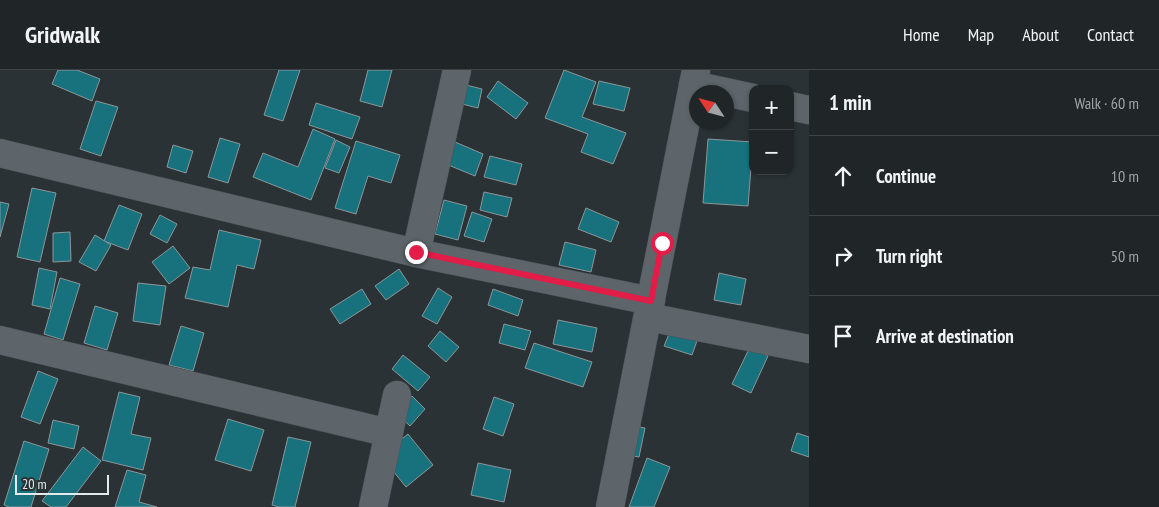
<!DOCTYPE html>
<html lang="en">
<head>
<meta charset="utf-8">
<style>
  :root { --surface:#202628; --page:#282e30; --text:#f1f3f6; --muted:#a2a5a8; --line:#3d4345 }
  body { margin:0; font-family:"PT Sans Narrow",sans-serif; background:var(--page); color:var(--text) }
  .controls { position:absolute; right:15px; top:15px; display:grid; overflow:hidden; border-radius:10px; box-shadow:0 1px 4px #0004 }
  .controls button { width:45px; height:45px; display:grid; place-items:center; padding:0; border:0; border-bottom:1px solid var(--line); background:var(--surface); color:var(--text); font:25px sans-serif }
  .compass { position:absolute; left:689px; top:15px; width:45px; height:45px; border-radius:50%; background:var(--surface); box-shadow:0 1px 4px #0004; rotate:306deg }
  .scale { position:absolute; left:15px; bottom:12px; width:94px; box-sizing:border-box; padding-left:5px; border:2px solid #e4e9ec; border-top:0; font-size:14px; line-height:18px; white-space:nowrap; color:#e4e9ec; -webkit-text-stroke:4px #2b3236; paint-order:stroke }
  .stop { position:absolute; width:15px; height:15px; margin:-11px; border:4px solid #e11d48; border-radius:50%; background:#fff }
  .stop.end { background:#e11d48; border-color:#fff; box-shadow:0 1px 5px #0008 }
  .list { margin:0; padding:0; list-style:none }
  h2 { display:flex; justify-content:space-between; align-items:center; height:65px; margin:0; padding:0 20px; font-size:21px }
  h2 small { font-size:16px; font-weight:400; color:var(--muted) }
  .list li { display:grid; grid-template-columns:32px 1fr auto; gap:15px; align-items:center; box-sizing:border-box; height:80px; padding:0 20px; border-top:1px solid var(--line) }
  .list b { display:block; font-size:19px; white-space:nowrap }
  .list em { font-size:16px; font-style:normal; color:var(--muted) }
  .icon { flex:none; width:28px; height:28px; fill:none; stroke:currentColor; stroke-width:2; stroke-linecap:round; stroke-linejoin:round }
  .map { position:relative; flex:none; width:809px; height:437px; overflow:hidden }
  header { display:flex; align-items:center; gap:30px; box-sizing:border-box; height:70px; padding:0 25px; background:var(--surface); border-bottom:1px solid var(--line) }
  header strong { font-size:24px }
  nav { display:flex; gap:28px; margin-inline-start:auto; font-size:18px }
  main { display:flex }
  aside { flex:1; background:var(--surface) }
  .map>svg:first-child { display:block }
  .building { fill:#18727e; stroke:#8b9698 }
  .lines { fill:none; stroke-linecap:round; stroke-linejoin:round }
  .street-casing { stroke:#495054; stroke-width:29 }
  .secondary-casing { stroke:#495054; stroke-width:29 }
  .street { stroke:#5d656a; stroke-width:28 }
  .secondary { stroke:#5d656a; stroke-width:28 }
  .route { stroke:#e11d48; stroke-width:6 }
</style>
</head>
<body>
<header>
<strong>Gridwalk</strong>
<nav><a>Home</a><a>Map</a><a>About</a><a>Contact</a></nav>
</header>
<main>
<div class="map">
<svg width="809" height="437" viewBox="0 0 809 437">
  <rect width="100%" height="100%" fill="#2b3236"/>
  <g class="building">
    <polygon points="58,0 77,0 100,9 92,31 52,14"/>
    <polygon points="279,0 300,0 283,51 264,45"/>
    <polygon points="368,0 392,0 382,37 360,31"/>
    <polygon points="564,0 596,12 582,47 626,63 613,94 581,82 588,64 545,48"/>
    <polygon points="498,11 528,33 516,49 487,27"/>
    <polygon points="599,11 630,18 624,41 593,34"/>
    <polygon points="462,14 482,19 478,38 458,33"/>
    <polygon points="96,31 118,37 101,86 80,79"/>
    <polygon points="316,33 360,47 352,69 309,55"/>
    <polygon points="313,59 335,69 311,130 253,107 263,83 298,97"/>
    <polygon points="220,68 240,74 228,113 208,107"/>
    <polygon points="708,69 753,72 748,136 703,133"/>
    <polygon points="336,70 350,77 339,103 325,98"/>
    <polygon points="356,71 400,85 391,113 368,106 356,144 335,138"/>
    <polygon points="455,72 483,84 475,106 446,94"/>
    <polygon points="173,75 193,81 186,103 167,97"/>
    <polygon points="490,86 522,94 516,115 484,107"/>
    <polygon points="32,118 56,123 40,192 17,187"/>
    <polygon points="484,122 512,128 507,147 480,140"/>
    <polygon points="444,130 467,136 458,170 435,164"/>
    <polygon points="0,132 9,134 0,167"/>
    <polygon points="119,135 142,144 128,180 104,171"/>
    <polygon points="586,138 619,152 611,172 578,159"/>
    <polygon points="472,142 492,149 484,172 464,166"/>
    <polygon points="160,145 177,154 167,173 150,164"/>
    <polygon points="219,160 261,170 254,199 237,195 228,237 185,228 193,197 210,200"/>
    <polygon points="70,162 71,191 53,192 53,163"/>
    <polygon points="95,165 111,175 96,201 79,192"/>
    <polygon points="565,172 596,180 591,202 559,195"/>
    <polygon points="173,176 190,198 169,214 152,192"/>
    <polygon points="39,198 57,202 50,239 32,235"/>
    <polygon points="399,199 409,214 386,230 375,216"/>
    <polygon points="719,203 746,209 741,235 714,230"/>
    <polygon points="60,208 80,214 63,270 44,264"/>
    <polygon points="138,213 166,216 160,255 133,251"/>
    <polygon points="438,218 452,227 437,254 422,246"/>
    <polygon points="362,219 371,234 340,254 330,239"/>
    <polygon points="493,219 523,230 518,246 488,235"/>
    <polygon points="95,236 118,243 107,280 84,273"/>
    <polygon points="558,250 597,258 592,282 553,274"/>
    <polygon points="504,254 531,261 525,280 499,273"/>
    <polygon points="181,256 204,263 193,301 169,295"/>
    <polygon points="671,259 698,268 692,285 664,276"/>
    <polygon points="440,261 459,277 446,292 428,276"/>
    <polygon points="534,273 592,292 583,317 525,298"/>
    <polygon points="750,277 768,286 751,323 732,314"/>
    <polygon points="403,285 430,307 418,321 392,299"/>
    <polygon points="38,301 58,309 40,354 21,347"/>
    <polygon points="119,322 140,327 131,364 151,368 143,400 102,390"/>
    <polygon points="412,326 425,339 410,356 396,343"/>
    <polygon points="494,327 514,334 503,366 483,359"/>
    <polygon points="228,349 264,360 251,401 215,390"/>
    <polygon points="53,350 79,356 74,379 48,373"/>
    <polygon points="634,356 645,358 639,387 628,385"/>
    <polygon points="797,363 809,367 809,387 791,381"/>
    <polygon points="408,364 433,395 406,417 381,386"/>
    <polygon points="288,367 311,372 295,437 279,437 272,435"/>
    <polygon points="24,371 49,379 31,437 9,437 4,435"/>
    <polygon points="83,377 101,391 66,437 51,437 42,431"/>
    <polygon points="647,388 670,397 654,437 629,437"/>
    <polygon points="478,393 511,400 504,432 471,425"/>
    <polygon points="127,400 146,405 139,432 157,437 115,437"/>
  </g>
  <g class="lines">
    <defs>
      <g id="street">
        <polyline points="457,0 416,183 651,231"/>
        <polyline points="693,15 753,28"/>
        <polyline points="790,36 809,40"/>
        <polyline points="0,83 416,183"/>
        <polyline points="648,247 809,279"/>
        <polyline points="0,270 389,363"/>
        <polyline points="373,437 397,325"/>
      </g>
      <polyline id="secondary" points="610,437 696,0"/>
    </defs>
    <use href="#street" class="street-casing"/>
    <use href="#secondary" class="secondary-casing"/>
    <use href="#street" class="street"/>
    <use href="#secondary" class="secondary"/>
  </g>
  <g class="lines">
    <polyline class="route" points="416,182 651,231 662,173"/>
  </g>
</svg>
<div class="controls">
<button>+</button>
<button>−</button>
</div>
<svg class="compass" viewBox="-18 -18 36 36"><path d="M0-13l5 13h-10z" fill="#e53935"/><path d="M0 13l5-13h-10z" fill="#a2a5a8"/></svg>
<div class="scale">20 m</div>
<div class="stop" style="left:662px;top:173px"></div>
<div class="stop end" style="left:416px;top:182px"></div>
</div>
<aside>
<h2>1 min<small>Walk · 60 m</small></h2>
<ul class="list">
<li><svg class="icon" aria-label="ahead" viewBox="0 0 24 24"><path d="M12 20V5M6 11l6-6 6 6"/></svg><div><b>Continue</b></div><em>10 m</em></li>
<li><svg class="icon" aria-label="right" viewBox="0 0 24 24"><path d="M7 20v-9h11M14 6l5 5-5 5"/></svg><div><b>Turn right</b></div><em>50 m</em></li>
<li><svg class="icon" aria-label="arrive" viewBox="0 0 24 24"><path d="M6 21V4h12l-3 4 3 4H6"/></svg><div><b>Arrive at destination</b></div></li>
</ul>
</aside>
</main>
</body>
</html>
